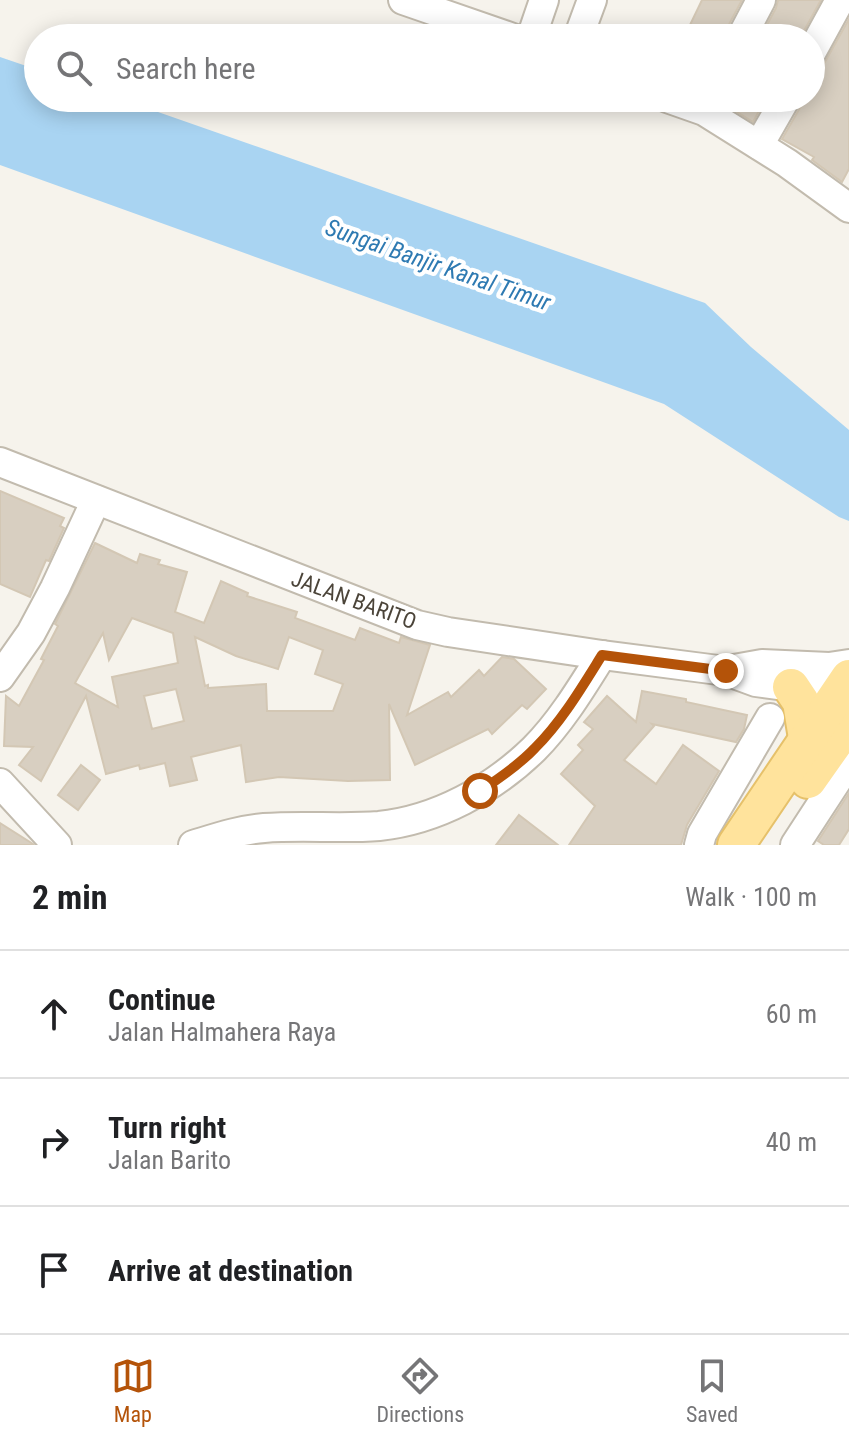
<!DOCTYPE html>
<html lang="en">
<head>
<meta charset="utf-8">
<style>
  :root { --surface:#fff; --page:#f2f2f2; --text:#202124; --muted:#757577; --line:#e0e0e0; --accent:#b45309 }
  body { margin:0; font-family:"Roboto Condensed",sans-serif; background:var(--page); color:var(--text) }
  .stop { position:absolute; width:24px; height:24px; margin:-18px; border:6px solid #b45309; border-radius:50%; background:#fff }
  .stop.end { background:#b45309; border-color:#fff; box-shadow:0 2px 8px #0008 }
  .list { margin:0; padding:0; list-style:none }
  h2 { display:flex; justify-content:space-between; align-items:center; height:104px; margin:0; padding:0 32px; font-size:34px }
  h2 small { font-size:26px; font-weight:400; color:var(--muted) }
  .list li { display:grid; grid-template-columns:52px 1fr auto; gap:24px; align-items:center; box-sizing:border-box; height:128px; padding:0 32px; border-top:2px solid var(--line) }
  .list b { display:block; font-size:30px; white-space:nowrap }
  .list p { margin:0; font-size:26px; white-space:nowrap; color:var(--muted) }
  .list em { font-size:26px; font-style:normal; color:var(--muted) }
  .icon { flex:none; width:44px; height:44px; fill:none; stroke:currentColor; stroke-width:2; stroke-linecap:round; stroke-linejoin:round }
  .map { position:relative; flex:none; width:849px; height:845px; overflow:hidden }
  .search { position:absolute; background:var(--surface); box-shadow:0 4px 20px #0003; left:24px; right:24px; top:24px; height:88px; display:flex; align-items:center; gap:20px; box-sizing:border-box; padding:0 28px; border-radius:44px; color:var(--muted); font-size:30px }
  .sheet { height:488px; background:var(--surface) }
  nav { display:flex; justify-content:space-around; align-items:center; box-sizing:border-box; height:112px; border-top:2px solid var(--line); background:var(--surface); font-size:22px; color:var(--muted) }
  nav a { display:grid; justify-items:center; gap:4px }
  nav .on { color:var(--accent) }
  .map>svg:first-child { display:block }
  .water { fill:#a9d4f2 }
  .building { fill:#d8cfc1; stroke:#d3c7b4; stroke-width:2; fill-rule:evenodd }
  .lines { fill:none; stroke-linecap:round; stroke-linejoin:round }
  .minor-casing { stroke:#c2bbae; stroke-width:32 }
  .major-casing { stroke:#e6c16a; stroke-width:40 }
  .minor { stroke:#fff; stroke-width:28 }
  .major { stroke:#ffe39c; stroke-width:36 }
  .route { stroke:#b45309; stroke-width:10 }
  .labels { text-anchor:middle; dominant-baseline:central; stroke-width:8; stroke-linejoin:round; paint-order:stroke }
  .street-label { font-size:22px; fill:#4b4439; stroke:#fff }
  .water-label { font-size:24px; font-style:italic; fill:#2e7ab2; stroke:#fff }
</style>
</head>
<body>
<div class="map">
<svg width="849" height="845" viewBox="0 0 849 845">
  <rect width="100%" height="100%" fill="#f6f3ec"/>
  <polygon class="water" points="0,57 38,70 38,98 118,98 705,303 751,347 849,430 849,521 839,517 664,404 0,165"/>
  <g class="building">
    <polygon points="702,0 742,0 726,30 724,38 711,38 689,27"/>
    <polygon points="778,0 821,0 800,38 760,38 776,8"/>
    <polygon points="849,19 849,169 842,182 812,160 814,157 782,139 801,106 803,98 811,98 811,70 819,68 825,62"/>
    <polygon points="715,98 766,98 753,122"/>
    <polygon points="0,491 64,518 60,526 64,528 49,561 46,560 30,597 0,584"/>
    <path d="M 95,543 L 137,563 L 140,554 L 160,560 L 158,564 L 187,572 L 175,612 L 204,623 L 221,581 L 248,593 L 247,596 L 297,612 L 295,618 L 355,640 L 360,628 L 399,643 L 401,637 L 430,645 L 407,715 L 448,692 L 451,697 L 479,670 L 484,676 L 502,657 L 514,659 L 546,689 L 527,709 L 522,705 L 492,734 L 488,729 L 415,765 L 389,704 L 390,780 L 348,781 L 279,777 L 246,782 L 241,745 L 191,757 L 197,780 L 170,786 L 165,763 L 140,769 L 139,765 L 106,774 L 86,696 L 41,781 L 19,765 L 33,747 L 4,746 L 6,696 L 19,706 L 44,660 L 41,659 L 58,626 L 55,624 ZM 132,618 L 173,633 L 178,663 L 112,677 L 118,707 L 75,683 L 103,633 L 109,660 ZM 195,637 L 236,656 L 278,669 L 289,637 L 323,650 L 315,674 L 343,684 L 333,711 L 267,711 L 266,684 L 208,688 L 208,685 L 205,686 ZM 176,689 L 184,721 L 152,729 L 144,696 Z"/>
    <polygon points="642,691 686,699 686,702 747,715 744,729 736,742 652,724 654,726 624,760 656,784 683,745 719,771 687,825 681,845 569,845 595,806 561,774 583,750 578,745 593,729 584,722 607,696 636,722"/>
    <polygon points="81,765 100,780 78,810 58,795"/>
    <polygon points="849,793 849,829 839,845 824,845 818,841"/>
    <polygon points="519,815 558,845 496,845"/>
    <polygon points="0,823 33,844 34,845 0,845"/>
  </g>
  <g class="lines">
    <defs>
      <g id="minor">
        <polyline points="403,0 513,38"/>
        <polyline points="531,38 544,0"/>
        <polyline points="578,38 592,0"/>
        <polyline points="741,38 761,0"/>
        <polyline points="811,53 840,0"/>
        <polyline points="667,98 704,111 787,163 849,208"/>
        <polyline points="759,145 786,98"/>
        <polyline points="0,462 417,625 448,632 602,655 726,671 756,682 838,693"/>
        <polyline points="734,669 762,664 829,667 849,664"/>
        <polyline points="0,677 31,633 55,588 96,500"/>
        <polyline points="0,783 57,845"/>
        <path d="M 193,845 C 216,838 239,830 264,828 C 302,825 341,829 379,826 C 437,820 493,789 534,749 C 561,722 582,687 602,655"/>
        <polyline points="699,845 702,834 770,718"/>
        <polyline points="795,845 849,762"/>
      </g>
      <g id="major">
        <polyline points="791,687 801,702 807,738"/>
        <polyline points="808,780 849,722"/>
        <polyline points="736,845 849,678"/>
      </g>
    </defs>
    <use href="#minor" class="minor-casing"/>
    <use href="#major" class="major-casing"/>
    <use href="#minor" class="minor"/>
    <use href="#major" class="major"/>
  </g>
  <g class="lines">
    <path class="route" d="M 480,791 C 500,778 519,765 535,748 C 562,721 582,687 602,655 L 726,671"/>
  </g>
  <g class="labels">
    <g class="street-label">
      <text transform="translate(354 600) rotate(20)">JALAN BARITO</text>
    </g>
    <g class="water-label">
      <text transform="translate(438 265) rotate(19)">Sungai Banjir Kanal Timur</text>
    </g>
  </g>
</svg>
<div class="stop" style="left:480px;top:791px"></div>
<div class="stop end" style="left:726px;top:671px"></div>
<div class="search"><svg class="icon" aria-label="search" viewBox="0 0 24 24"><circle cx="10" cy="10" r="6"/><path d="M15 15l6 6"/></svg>Search here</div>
</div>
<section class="sheet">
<h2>2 min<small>Walk · 100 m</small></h2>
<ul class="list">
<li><svg class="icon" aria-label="ahead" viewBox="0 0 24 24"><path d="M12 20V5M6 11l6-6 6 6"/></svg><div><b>Continue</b><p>Jalan Halmahera Raya</p></div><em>60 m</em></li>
<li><svg class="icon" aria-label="right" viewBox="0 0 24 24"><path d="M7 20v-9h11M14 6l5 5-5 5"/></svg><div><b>Turn right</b><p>Jalan Barito</p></div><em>40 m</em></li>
<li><svg class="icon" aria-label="arrive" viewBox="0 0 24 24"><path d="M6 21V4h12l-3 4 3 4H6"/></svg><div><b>Arrive at destination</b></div></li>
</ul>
</section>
<nav>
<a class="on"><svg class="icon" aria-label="map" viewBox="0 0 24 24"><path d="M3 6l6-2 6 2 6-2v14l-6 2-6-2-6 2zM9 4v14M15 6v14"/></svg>Map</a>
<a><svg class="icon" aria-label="directions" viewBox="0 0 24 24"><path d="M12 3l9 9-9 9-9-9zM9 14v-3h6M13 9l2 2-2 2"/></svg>Directions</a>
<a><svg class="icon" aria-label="saved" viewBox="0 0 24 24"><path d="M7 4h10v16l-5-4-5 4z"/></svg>Saved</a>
</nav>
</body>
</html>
